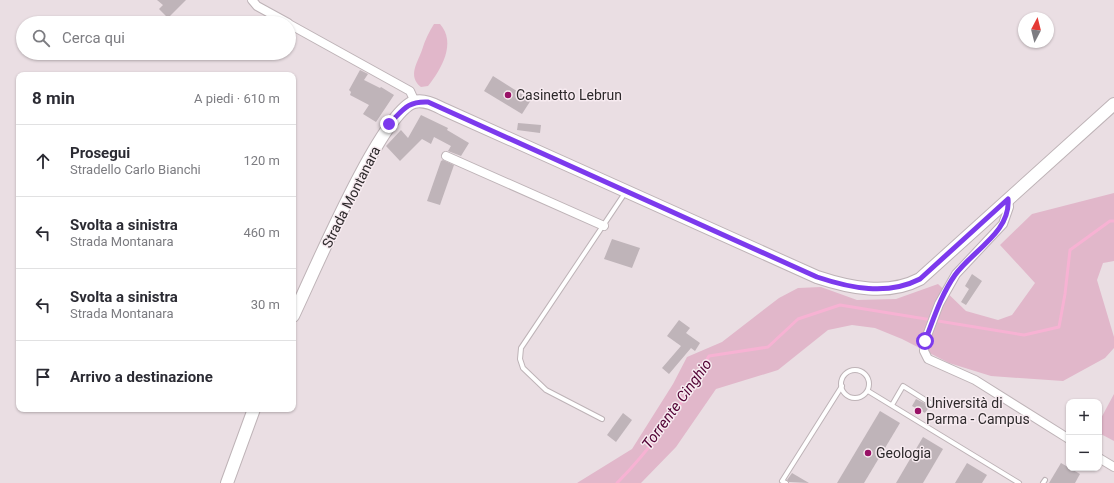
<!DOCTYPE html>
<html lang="it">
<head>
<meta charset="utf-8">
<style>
  :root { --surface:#fff; --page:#f2f2f3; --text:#2b2b33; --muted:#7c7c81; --line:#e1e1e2 }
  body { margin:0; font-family:Roboto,sans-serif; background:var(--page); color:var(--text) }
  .controls { position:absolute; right:12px; bottom:12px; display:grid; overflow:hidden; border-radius:8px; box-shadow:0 1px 3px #0004 }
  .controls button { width:36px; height:36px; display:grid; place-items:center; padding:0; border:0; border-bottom:1px solid var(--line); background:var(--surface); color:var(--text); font:20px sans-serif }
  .compass { position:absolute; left:1018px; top:12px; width:36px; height:36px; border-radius:50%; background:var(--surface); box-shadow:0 1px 3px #0004; rotate:7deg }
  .stop { position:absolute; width:12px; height:12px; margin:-9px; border:3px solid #7c3aed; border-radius:50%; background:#fff }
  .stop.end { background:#7c3aed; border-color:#fff; box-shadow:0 1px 4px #0008 }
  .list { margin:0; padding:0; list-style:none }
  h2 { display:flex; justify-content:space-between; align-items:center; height:52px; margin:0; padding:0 16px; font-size:17px }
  h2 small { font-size:13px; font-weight:400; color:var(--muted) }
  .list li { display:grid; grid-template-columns:26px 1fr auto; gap:12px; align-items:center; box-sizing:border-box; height:72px; padding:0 16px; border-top:1px solid var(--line) }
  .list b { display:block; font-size:15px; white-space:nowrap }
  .list p { margin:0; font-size:13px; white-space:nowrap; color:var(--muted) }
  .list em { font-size:13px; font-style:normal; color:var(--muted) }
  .icon { flex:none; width:22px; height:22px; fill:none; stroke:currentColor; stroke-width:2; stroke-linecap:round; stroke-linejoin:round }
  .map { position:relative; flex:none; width:1114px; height:483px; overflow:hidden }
  .search { position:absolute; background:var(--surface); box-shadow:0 1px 3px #0004; left:16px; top:16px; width:280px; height:44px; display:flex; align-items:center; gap:10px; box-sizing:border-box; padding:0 14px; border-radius:22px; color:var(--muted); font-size:15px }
  .panel { position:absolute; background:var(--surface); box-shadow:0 1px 3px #0004; left:16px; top:72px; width:280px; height:340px; border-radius:8px }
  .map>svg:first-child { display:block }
  .green { fill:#e1b7ca }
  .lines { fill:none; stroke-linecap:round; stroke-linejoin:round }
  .stream { stroke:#f7b2d3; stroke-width:3 }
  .building { fill:#bfb4b9 }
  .service-casing { stroke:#beb3b7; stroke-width:6 }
  .minor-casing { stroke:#beb3b7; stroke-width:10 }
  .secondary-casing { stroke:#beb3b7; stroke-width:14 }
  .service { stroke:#fff; stroke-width:4 }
  .minor { stroke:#fff; stroke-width:8 }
  .secondary { stroke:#fff; stroke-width:12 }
  .route { stroke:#7c3aed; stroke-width:5 }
  .poi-dot { fill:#981166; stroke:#f7ebf0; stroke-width:1.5 }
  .labels { text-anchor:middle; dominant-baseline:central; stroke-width:3; stroke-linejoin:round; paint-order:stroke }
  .poi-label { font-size:14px; fill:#2d292b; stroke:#f7ebf0; text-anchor:start }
  .street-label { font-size:14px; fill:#2d292b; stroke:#f7ebf0 }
  .water-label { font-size:15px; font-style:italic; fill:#530335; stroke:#f7ebf0 }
</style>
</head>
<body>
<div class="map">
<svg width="1114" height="483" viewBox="0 0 1114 483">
  <rect width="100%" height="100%" fill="#eadee3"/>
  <g class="green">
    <path d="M 434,24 L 440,24 C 457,43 441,70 428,86 L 421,87 C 407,76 418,62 422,50 C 425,40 429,32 434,24 Z"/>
    <polygon points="1114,193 1114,261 1103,263 1097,280 1114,337 1114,348 1105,358 1063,381 991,376 949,363 902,339 875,328 852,325 828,330 778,370 716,389 676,447 641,483 577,483 632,449 673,384 687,357 722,342 779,298 798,288 821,287 857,300 896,299 938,284 966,311 998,320 1012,315 1035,283 1000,245 1032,214"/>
    <polygon points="1114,394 1114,441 1099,433 1099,422"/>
  </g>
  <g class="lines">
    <path class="stream" d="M 617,483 C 654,446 684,401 709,356 L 768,347 L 798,319 L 840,305 L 1024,335 L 1059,327 L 1065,294 L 1070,250 L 1110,221 L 1114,221"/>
  </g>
  <g class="building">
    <polygon points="157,0 186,0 168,18 159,9 163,5"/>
    <polygon points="360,70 368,74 364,80 380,88 381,87 394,95 376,122 363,114 369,105 350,95 351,92 349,90"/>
    <polygon points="493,76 531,100 522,114 484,91"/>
    <polygon points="421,115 448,128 447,130 469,143 461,156 448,151 451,146 434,137 431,144 422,139 400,161 386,146 401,130 408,138"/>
    <polygon points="518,123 541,125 540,133 517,130"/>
    <polygon points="443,160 454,165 440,205 427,201 441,161"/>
    <polygon points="612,239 640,248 632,268 604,259"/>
    <polygon points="972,274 982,281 966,305 961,302 969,289 965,286"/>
    <polygon points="679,320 690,328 686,333 700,343 695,351 691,348 669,374 662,368 681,346 667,336"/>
    <polygon points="916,399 930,406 925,413 912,406"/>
    <polygon points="880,411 900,423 864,483 837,483"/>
    <polygon points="623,413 632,420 616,442 607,435"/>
    <polygon points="923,437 943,449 923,483 896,483"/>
    <polygon points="967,463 987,475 982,483 955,483"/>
    <polygon points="1061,463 1080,474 1075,483 1049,483"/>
    <polygon points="792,473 809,483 789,482 787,480"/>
  </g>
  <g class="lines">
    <defs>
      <g id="service">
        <circle cx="855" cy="384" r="14"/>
        <polyline points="868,391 1019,483"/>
        <polyline points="892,405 903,386 930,403"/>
        <polyline points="602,419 546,390 523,368 520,359 521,348 625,193"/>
        <polyline points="786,483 782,481 842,386"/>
        <polyline points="1043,483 1045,480"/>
      </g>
      <g id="minor">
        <polyline points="252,0 257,6 288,23"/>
        <polyline points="289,24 410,91 415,102"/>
        <polyline points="446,156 604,226"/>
        <polyline points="1008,199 1009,207 1003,224 956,274 939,304 925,341 924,351 928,359 975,380 1069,439"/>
        <polyline points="1099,458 1114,467"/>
      </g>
      <g id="secondary">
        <path d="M 293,316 C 311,279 381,112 414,102 C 424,99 435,105 443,109 L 817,277 C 850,288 888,296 920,279 L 1114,104"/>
        <polyline points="227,483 254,409"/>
      </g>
    </defs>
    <use href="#service" class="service-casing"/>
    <use href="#minor" class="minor-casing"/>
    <use href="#secondary" class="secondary-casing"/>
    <use href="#service" class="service"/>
    <use href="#minor" class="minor"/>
    <use href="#secondary" class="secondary"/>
  </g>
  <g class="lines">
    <path class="route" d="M 389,124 C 403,110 407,101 428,102 L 817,277 C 850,288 887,296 920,279 L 1008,199 C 1011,232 972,251 955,275 C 941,295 934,318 925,341"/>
  </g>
  <g class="poi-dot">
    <circle cx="508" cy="95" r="4"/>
    <circle cx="918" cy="411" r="4"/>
    <circle cx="868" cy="453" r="4"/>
  </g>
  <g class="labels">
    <g class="poi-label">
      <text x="516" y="95">Casinetto Lebrun</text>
      <text x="926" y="403">Università di<tspan x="926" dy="16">Parma - Campus</tspan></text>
      <text x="876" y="453">Geologia</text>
    </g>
    <g class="street-label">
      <text transform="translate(351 197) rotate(-63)">Strada Montanara</text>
    </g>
    <g class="water-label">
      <text transform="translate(677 404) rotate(-54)">Torrente Cinghio</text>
    </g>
  </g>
</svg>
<div class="controls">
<button>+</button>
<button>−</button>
</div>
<svg class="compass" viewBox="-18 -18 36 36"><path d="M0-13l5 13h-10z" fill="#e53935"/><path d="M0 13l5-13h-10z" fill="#7c7c81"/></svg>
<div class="stop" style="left:925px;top:341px"></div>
<div class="stop end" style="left:389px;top:124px"></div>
<div class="search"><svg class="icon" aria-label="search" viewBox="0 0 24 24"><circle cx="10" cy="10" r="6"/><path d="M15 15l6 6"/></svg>Cerca qui</div>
<section class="panel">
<h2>8 min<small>A piedi · 610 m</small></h2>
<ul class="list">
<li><svg class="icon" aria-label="ahead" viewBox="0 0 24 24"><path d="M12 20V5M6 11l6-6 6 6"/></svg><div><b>Prosegui</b><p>Stradello Carlo Bianchi</p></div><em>120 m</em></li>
<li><svg class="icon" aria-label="left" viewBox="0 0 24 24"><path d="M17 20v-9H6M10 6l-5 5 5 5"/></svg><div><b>Svolta a sinistra</b><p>Strada Montanara</p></div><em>460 m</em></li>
<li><svg class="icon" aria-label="left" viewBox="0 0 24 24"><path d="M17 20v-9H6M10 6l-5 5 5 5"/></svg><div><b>Svolta a sinistra</b><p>Strada Montanara</p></div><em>30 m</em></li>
<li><svg class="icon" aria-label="arrive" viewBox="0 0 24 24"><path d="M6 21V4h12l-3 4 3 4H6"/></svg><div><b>Arrivo a destinazione</b></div></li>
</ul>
</section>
</div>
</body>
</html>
